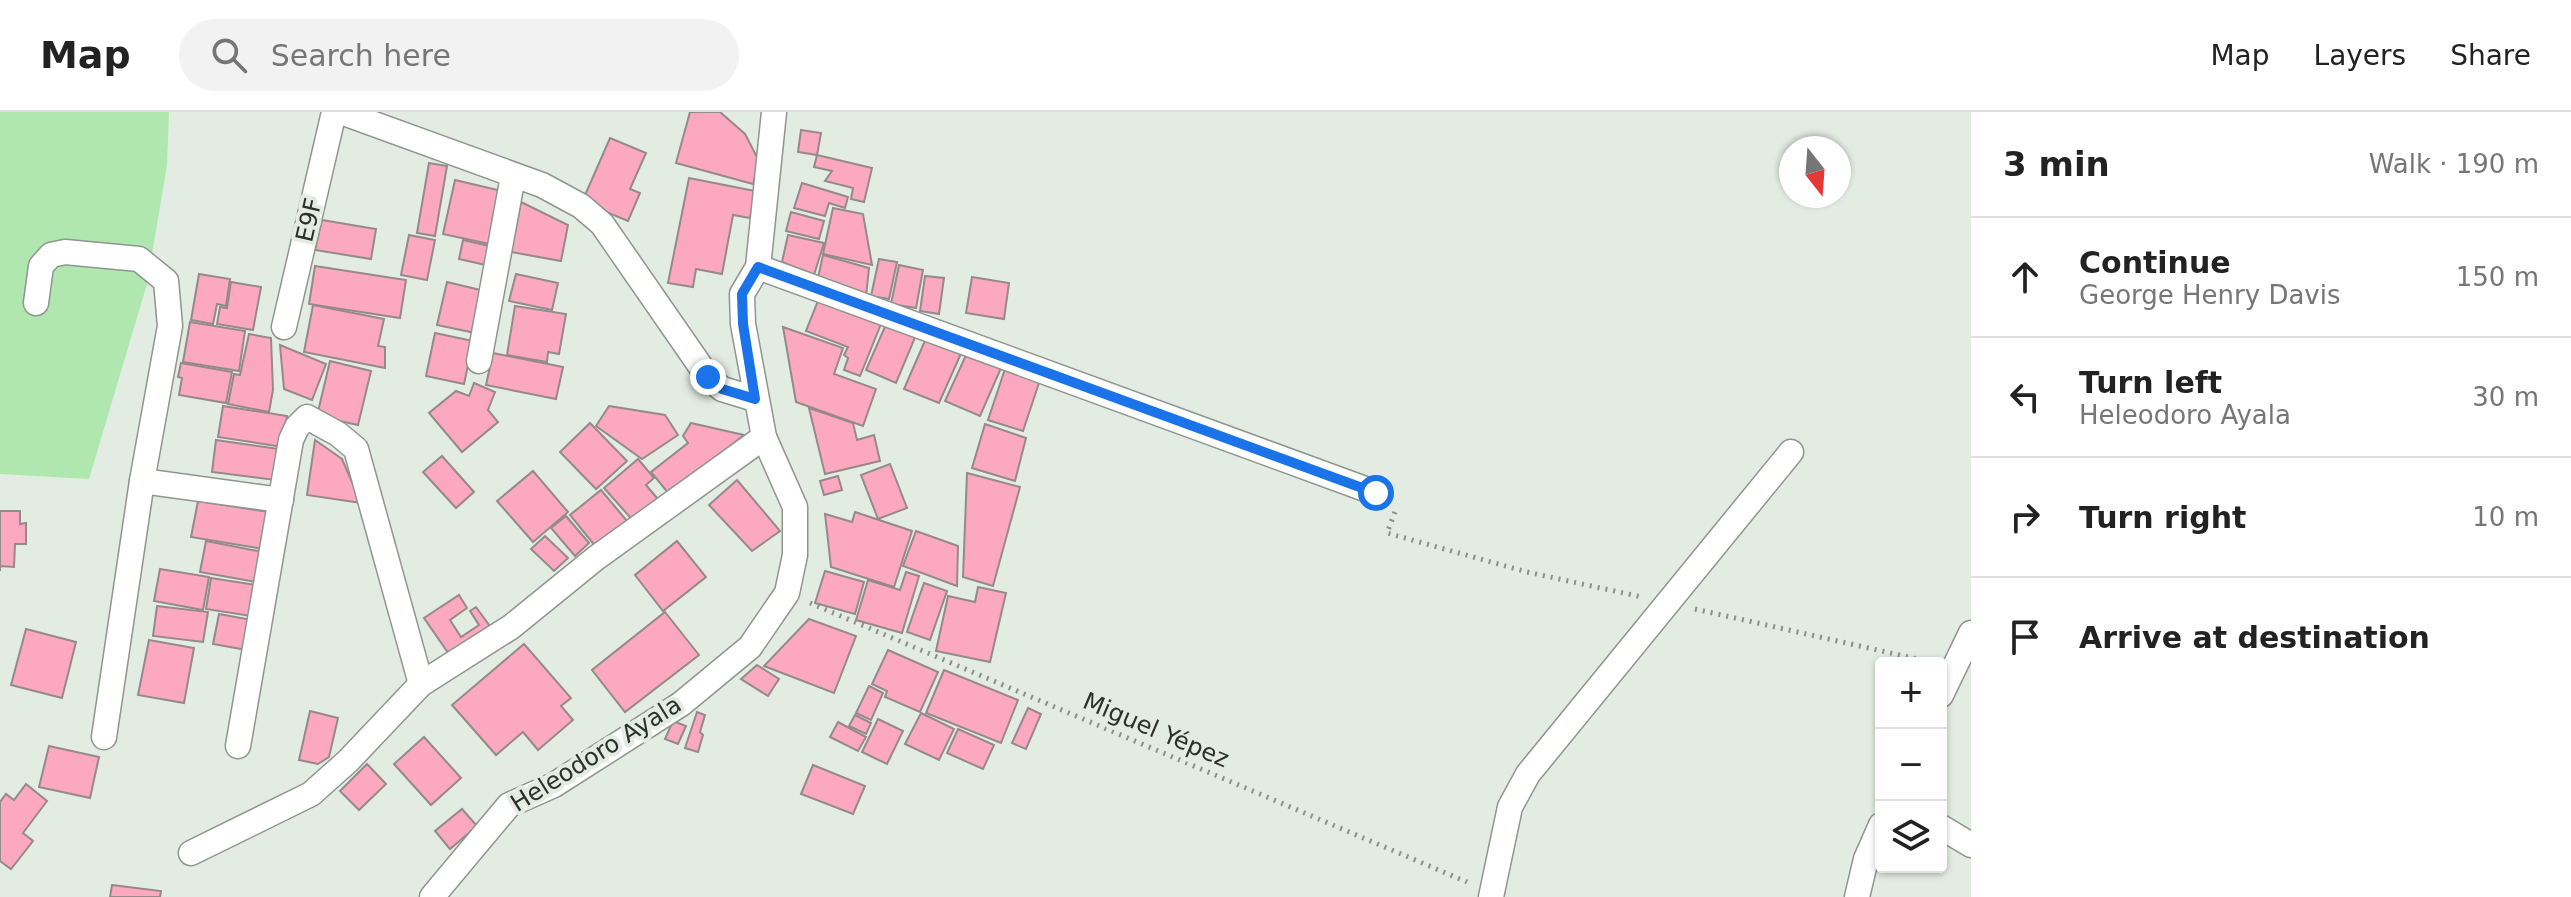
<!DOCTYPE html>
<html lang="en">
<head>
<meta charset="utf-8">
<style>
  :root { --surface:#fff; --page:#f2f2f2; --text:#222; --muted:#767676; --line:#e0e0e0 }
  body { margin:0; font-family:"DejaVu Sans",sans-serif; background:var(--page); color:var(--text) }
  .controls { position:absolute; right:24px; bottom:24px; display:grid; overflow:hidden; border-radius:8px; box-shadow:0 2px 6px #0004 }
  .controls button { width:72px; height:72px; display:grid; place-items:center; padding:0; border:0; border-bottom:2px solid var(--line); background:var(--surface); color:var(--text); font:40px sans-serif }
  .compass { position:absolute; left:1779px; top:24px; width:72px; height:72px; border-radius:50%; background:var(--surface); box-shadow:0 2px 6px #0004; rotate:163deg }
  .stop { position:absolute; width:24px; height:24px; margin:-18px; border:6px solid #1a73e8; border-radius:50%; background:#fff }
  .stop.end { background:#1a73e8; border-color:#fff; box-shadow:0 2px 8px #0008 }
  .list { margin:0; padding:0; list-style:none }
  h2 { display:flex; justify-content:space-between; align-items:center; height:104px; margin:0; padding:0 32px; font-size:34px }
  h2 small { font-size:26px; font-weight:400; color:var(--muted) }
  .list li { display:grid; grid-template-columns:52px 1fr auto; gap:24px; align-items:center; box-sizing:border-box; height:120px; padding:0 32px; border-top:2px solid var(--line) }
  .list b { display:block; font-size:30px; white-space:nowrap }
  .list p { margin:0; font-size:26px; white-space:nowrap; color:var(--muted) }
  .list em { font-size:26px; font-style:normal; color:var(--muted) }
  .icon { flex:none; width:44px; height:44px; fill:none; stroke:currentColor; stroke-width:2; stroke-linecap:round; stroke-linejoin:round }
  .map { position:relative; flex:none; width:1971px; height:785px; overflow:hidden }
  header { display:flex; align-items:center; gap:48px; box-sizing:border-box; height:112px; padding:0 40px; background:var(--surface); border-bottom:2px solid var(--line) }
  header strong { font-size:38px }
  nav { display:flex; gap:44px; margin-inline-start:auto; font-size:28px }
  .search { width:560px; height:72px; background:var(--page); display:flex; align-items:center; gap:20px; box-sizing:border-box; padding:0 28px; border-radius:44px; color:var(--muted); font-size:30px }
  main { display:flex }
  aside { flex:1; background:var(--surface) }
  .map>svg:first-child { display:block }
  .green { fill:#afe7ae }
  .building { fill:#fca8c1; stroke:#95898c; stroke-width:2 }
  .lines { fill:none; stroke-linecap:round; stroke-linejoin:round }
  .minor-casing { stroke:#8e968e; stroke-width:27 }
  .path { stroke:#8a908a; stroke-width:5; stroke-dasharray:2 6; stroke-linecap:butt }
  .minor { stroke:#fff; stroke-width:24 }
  .route { stroke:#1a73e8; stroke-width:10 }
  .labels { text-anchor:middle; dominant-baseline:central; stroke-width:8; stroke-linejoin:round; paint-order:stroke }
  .street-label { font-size:24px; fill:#2c2f2c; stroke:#e3ece3 }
</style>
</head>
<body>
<header>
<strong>Map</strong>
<div class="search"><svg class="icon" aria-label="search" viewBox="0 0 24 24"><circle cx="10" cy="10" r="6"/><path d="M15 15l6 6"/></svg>Search here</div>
<nav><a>Map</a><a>Layers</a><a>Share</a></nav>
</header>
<main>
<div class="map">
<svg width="1971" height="785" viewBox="0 0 1971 785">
  <rect width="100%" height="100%" fill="#e3ece3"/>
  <polygon class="green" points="0,0 169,0 167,53 147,172 89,367 0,362"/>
  <g class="building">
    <polygon points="690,0 720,0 745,22 759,49 753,72 676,51"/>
    <polygon points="801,18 821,21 817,43 798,40"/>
    <polygon points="610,26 646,41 630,77 640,81 628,109 582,90"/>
    <polygon points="817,43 872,56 864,90 851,87 853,76 825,69 832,59 814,55"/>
    <polygon points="429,51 447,54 435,124 417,121"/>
    <polygon points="689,66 755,79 750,106 733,103 722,162 696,157 693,175 668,171"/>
    <polygon points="455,68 506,80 494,133 443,122"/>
    <polygon points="802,71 848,85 845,96 829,91 825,104 794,96"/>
    <polygon points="521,90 568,113 561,149 511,140"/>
    <polygon points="833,96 863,102 872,153 823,142"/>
    <polygon points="791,100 824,109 819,127 786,119"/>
    <polygon points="322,108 376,117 371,147 315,138"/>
    <polygon points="409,123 435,128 427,168 401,163"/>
    <polygon points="788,123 824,131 814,163 782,150"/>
    <polygon points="463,128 494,135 490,154 459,147"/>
    <polygon points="823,143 869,156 866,184 818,166"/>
    <polygon points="879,147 897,150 889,187 871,184"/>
    <polygon points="899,153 923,158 916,196 891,192"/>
    <polygon points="315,154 406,168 400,206 309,192"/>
    <polygon points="199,162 230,167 226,194 217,192 213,212 191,208"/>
    <polygon points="516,162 558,171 552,198 509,189"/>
    <polygon points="925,164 944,166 939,202 920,199"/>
    <polygon points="972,165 1009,171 1004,207 966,201"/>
    <polygon points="231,170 261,175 253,218 217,212 220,195 227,196"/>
    <polygon points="447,170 489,180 480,222 437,213"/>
    <polygon points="818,189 883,207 860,264 844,258 848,246 844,243 848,235 806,219"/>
    <polygon points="313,193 384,207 378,234 385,235 385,256 304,240"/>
    <polygon points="515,194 566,202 559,242 548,240 547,250 507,243"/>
    <polygon points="190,210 245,219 239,259 183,250"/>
    <polygon points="887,210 916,223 896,271 866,258"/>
    <polygon points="783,215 843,236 834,262 876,277 863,314 796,290"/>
    <polygon points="435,221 473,229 464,272 426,264"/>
    <polygon points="249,222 271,226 273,278 269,300 228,292 234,262 240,263"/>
    <polygon points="927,224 963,237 939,291 904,277"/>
    <polygon points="280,233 326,252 312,288 284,277"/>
    <polygon points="493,241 563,255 556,287 486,273"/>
    <polygon points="967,241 1001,256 980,304 945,289"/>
    <polygon points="330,249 371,259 358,313 317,304"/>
    <polygon points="181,251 232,260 226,291 179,283 182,266 178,265"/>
    <polygon points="1006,254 1041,265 1023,319 988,308"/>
    <polygon points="474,271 495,280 488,298 498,310 462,340 429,301 456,279 469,284"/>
    <polygon points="223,294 287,304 283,335 218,325"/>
    <polygon points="609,294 665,303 678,323 642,347 596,314"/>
    <polygon points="809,296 853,311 857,328 874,323 880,349 825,362"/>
    <polygon points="590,311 627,349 596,377 560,340"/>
    <polygon points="691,311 744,323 669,382 651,360 688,331 683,324"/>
    <polygon points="985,312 1026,326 1015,369 972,356"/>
    <polygon points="216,328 279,337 275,368 212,360"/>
    <polygon points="315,328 342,347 361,391 307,383"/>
    <polygon points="442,344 474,380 456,396 423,360"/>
    <polygon points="638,347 654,366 646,373 662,392 637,413 604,376"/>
    <polygon points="890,352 907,396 878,407 861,363"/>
    <polygon points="533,359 568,400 533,430 497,389"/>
    <polygon points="967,361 1020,375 993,474 963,465"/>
    <polygon points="838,364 842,378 824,383 820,369"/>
    <polygon points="737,368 780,419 752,439 709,393"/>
    <polygon points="601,378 627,409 596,435 570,403"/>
    <polygon points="198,389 275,401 269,438 191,425"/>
    <polygon points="0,399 20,399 20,412 26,411 26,432 15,432 14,455 0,454 0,459"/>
    <polygon points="855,400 912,419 894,475 831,455 825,402 852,410"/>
    <polygon points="566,404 589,431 575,444 551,416"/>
    <polygon points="916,419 958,434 957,474 903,454"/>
    <polygon points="545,424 568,446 554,459 531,437"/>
    <polygon points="206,429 268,441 262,471 200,460"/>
    <polygon points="677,429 706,465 663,499 635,463"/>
    <polygon points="160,457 209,465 203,498 154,489"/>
    <polygon points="825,459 864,470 855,502 815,491"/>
    <polygon points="906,460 919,464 902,521 856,508 868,468 900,478"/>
    <polygon points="211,466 262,474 257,505 206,497"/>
    <polygon points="924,471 947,479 930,528 907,520"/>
    <polygon points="978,475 1006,481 990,550 936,539 948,484 975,490"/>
    <polygon points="459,483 467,496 450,508 461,525 479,513 470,499 476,495 492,517 451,545 424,506"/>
    <polygon points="157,494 208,500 203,530 153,524"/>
    <polygon points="665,500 699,543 625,600 592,558"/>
    <polygon points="219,502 252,508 247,538 213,532"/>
    <polygon points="809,507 856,524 834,581 764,554"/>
    <polygon points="26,517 76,530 62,586 11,573"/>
    <polygon points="149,528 194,536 184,591 138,583"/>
    <polygon points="524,532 571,586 561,594 573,608 538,638 523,620 496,643 452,593"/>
    <polygon points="888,538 938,560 920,600 885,585 887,579 872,572"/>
    <polygon points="757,553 779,567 768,584 741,567"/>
    <polygon points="944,558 1018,588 1001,631 926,601"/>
    <polygon points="869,574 883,581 871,608 856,601"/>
    <polygon points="1028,596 1041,602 1026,637 1012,631"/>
    <polygon points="310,599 338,606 329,645 318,652 299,648"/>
    <polygon points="697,600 705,603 700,620 703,623 698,640 685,636"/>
    <polygon points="921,601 954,617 939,648 905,632"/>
    <polygon points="855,603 871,611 866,622 849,614"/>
    <polygon points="878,607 903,619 887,652 862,640"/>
    <polygon points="673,609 686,614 678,632 665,627"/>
    <polygon points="838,610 866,625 858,639 830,625"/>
    <polygon points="958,617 994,633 983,657 947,641"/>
    <polygon points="424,625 461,666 431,693 394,652"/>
    <polygon points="49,634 99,645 90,686 39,675"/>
    <polygon points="367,652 386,672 359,698 340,679"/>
    <polygon points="813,653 865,674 853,702 801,682"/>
    <polygon points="26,672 47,689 23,721 33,729 11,757 0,749 0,690 6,682 14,688"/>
    <polygon points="462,697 477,714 450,737 435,719"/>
    <polygon points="112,773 161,779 160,785 110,785"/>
  </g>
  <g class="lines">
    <defs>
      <g id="minor">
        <polyline points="341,0 542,73 581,94 602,112 708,265 722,277 755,287"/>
        <polyline points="758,155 1376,381"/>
        <polyline points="36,191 41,154 51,143 65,140 139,147 166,169 170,214 142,369 104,625"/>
        <polyline points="284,215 334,0"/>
        <polyline points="479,249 513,64"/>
        <polyline points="142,369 281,388"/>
        <polyline points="1941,583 1971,521"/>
        <polyline points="238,634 291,328 297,315 307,305 338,322 356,337 421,572"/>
        <polyline points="1941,715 1971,733"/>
        <polyline points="191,741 311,682 348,649 421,572 511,515 596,446 764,325"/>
        <polyline points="432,785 509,693 554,673 681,592 750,535 787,481 795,443 795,395 764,325 743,212 742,182 758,155 774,0"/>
        <polyline points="1491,785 1510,695 1528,662 1791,340"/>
        <polyline points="1857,785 1866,747 1881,713"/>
      </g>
    </defs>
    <use href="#minor" class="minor-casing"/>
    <g class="path">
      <polyline points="1395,400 1387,421 1527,460 1642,485"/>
      <polyline points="810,491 1467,770"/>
      <polyline points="1695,497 1931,550"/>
    </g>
    <use href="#minor" class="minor"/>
  </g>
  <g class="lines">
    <polyline class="route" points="708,265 722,277 755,287 743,212 742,182 758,155 1376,381"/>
  </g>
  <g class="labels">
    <g class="street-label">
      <text transform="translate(309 108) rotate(-77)">E9F</text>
      <text transform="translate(1156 618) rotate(23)">Miguel Yépez</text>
      <text transform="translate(596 642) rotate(-32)">Heleodoro Ayala</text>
    </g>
  </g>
</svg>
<div class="controls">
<button>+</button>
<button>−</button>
<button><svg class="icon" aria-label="layers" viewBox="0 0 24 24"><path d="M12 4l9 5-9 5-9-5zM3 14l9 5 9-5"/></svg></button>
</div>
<svg class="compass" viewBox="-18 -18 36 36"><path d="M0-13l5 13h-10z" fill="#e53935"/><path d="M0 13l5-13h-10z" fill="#767676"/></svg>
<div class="stop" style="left:1376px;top:381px"></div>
<div class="stop end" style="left:708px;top:265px"></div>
</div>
<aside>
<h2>3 min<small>Walk · 190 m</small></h2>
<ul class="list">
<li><svg class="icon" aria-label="ahead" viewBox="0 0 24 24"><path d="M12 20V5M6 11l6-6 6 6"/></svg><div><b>Continue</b><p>George Henry Davis</p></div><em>150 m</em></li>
<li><svg class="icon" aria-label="left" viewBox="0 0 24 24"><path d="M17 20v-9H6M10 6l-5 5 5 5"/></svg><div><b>Turn left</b><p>Heleodoro Ayala</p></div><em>30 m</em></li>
<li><svg class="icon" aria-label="right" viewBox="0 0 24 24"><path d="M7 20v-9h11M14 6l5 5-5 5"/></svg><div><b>Turn right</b></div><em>10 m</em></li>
<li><svg class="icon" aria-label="arrive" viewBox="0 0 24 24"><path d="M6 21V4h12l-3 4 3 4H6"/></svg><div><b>Arrive at destination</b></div></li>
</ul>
</aside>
</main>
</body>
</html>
